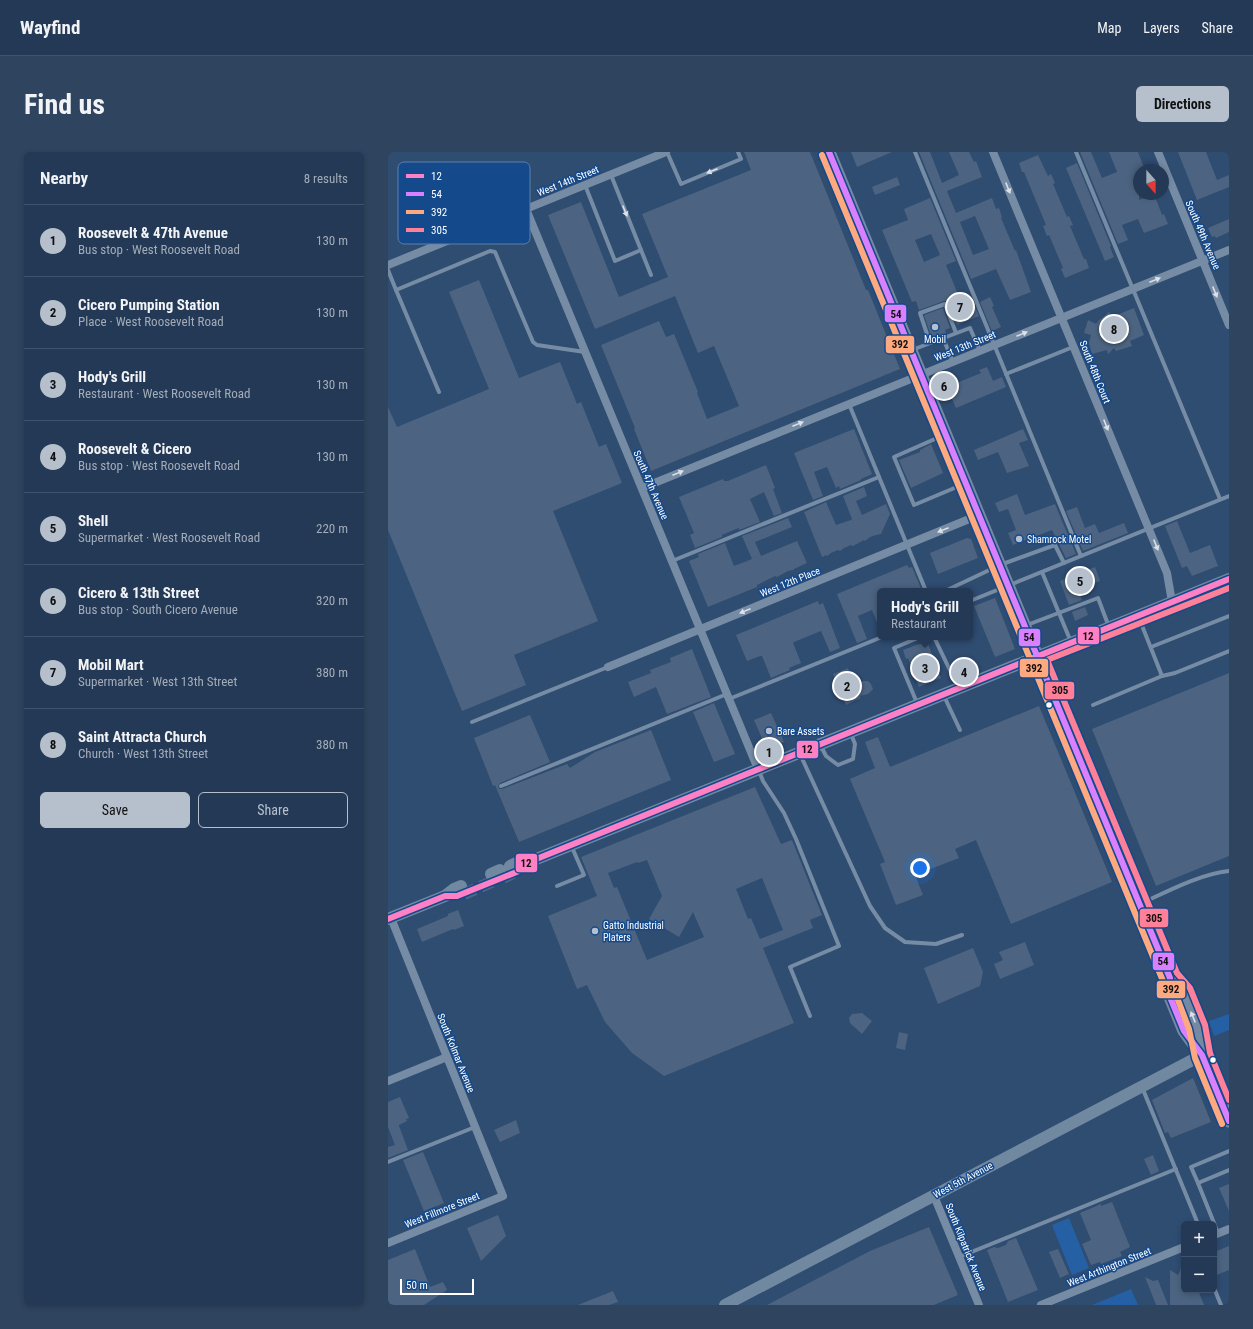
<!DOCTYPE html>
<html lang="en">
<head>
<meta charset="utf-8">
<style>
  :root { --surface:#233955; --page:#2f445f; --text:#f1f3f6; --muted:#a3acb9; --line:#40536c; --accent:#b6c0cd }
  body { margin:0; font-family:"Roboto Condensed",sans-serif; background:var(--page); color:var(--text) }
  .controls { position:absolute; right:12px; bottom:12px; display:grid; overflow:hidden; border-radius:6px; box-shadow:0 2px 6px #0003 }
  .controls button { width:36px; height:36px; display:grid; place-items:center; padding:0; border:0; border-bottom:1px solid var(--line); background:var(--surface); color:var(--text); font:20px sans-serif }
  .compass { position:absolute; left:745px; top:12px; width:36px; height:36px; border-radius:50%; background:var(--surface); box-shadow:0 2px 6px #0003; rotate:159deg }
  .scale { position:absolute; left:12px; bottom:10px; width:74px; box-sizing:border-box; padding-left:4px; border:2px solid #fff; border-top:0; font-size:11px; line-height:14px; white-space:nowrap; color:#fff; -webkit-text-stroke:3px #14498c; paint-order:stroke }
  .you { position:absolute; left:532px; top:716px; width:14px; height:14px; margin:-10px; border:3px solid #fff; border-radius:50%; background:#1a73e8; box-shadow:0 0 0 6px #1a73e833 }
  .badge { display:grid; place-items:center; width:26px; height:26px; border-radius:50%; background:var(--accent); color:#111; font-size:13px; font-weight:700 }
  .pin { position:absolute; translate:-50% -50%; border:2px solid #fff; box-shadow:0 1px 4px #0006 }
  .popup { position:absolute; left:489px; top:436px; width:96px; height:52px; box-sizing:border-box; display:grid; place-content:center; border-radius:6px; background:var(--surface); filter:drop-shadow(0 1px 3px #0005); font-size:13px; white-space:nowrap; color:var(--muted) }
  .popup b { font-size:15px; color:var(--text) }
  .popup::after { content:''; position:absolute; left:50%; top:100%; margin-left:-8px; border:8px solid transparent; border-top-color:var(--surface) }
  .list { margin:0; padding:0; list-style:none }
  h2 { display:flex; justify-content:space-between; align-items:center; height:52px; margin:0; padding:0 16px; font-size:17px }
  h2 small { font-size:13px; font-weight:400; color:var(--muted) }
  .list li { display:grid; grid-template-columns:26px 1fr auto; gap:12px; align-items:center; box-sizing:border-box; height:72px; padding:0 16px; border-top:1px solid var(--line) }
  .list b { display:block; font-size:15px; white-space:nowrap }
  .list p { margin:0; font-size:13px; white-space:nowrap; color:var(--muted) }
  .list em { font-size:13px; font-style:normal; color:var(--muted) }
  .actions { display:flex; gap:8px; padding:12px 16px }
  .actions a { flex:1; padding:9px 0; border:1px solid var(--accent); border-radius:6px; text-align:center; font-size:14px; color:var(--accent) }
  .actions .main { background:var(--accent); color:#111 }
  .map { position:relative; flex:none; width:841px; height:1153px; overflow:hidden; border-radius:6px }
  header { display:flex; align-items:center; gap:24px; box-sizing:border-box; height:56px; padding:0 20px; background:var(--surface); border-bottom:1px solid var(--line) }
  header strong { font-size:19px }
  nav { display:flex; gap:22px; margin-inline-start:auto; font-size:14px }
  .intro { display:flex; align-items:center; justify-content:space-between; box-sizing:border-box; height:96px; padding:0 24px }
  h1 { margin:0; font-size:28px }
  .button { padding:10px 18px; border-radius:6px; background:var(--accent); color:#111; font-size:14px; font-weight:700 }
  main { display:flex; gap:24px; padding:0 24px }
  aside { flex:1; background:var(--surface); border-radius:6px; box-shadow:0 2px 6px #0003 }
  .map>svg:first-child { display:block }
  .green { fill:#2660a4 }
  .building { fill:#4c6481; fill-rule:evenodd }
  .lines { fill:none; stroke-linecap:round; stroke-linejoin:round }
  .secondary-tunnel { stroke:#4e6786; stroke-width:12; stroke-dasharray:12 6; stroke-linecap:butt }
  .lane { stroke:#768ca5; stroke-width:4 }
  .street { stroke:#768ca5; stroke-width:8 }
  .secondary { stroke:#7188a1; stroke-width:12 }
  .primary { stroke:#7689a3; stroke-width:13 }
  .bus-1-casing { stroke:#14498c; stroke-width:9 }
  .bus-2-casing { stroke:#14498c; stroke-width:9 }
  .bus-3-casing { stroke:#14498c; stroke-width:9 }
  .bus-4-casing { stroke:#14498c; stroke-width:9 }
  .bus-1 { stroke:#ff80c5; stroke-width:6 }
  .bus-2 { stroke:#d880ff; stroke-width:6 }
  .bus-3 { stroke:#ffa980; stroke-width:6 }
  .bus-4 { stroke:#ff8098; stroke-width:6 }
  .oneway { fill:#dde2e8 }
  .poi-dot { fill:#b6c0cd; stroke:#14498c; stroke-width:1.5 }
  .bus-dot { fill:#fff; stroke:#14498c; stroke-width:1.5 }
  .labels { text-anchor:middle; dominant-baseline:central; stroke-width:3; stroke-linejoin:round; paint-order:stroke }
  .street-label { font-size:10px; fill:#fff; stroke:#14498c }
  .poi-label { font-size:10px; fill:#fff; stroke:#14498c; text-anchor:start }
  .key { fill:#14498c; stroke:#5a80ae; stroke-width:1 }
  .key-label { font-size:11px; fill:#fff }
  .line-badge { stroke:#14498c; stroke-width:1.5 }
  .pale-badge-label { font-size:11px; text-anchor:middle; font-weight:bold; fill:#111 }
</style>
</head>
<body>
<header>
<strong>Wayfind</strong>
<nav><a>Map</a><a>Layers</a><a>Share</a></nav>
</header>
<div class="intro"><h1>Find us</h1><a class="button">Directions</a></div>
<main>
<aside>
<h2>Nearby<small>8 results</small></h2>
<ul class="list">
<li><span class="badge">1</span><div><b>Roosevelt &amp; 47th Avenue</b><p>Bus stop · West Roosevelt Road</p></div><em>130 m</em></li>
<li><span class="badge">2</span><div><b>Cicero Pumping Station</b><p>Place · West Roosevelt Road</p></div><em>130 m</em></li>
<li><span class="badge">3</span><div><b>Hody's Grill</b><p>Restaurant · West Roosevelt Road</p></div><em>130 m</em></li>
<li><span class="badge">4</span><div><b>Roosevelt &amp; Cicero</b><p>Bus stop · West Roosevelt Road</p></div><em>130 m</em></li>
<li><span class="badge">5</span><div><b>Shell</b><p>Supermarket · West Roosevelt Road</p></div><em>220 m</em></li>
<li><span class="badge">6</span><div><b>Cicero &amp; 13th Street</b><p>Bus stop · South Cicero Avenue</p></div><em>320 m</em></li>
<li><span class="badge">7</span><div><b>Mobil Mart</b><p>Supermarket · West 13th Street</p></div><em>380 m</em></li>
<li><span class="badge">8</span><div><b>Saint Attracta Church</b><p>Church · West 13th Street</p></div><em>380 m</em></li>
</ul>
<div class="actions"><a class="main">Save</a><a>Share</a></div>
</aside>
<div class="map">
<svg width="841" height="1153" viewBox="0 0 841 1153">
  <rect width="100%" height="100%" fill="#2f4c71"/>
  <g class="green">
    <polygon points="841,862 841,878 826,884 821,869"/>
    <polygon points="681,1066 701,1116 684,1123 664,1073"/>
    <polygon points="743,1137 750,1153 704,1153"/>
  </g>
  <g class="building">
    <polygon points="356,0 422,0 478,138 480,138 512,217 263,319 246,277 247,276 213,193 271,169 278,185 286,182 310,240 309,241 319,267 351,254 326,194 310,201 287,144 207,177 160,63 193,50 231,145 280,125 254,62 363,18"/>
    <polygon points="463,0 504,0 469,15"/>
    <path d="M 531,0 L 542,0 L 554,31 L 571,23 L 561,0 L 581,0 L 586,10 L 588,9 L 594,25 L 559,39 L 568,61 L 604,46 L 608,57 L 611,56 L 614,65 L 613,66 L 627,99 L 628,98 L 643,140 L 622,148 L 608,117 L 583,127 ZM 587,64 L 601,97 L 585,103 L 572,70 Z"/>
    <polygon points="692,0 703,0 714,26 729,20 721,0 750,0 757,18 751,18 751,48 766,42 774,63 776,62 780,72 756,81 750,67 734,73 740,88 730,92"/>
    <polygon points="790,0 818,0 829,28 841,23 841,35 809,48"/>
    <polygon points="650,3 660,24 663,22 667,31 665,32 679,65 681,64 685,73 682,74 696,107 698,107 701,116 677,126 673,117 675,116 661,83 659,84 655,74 658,73 636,20 634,20 631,11"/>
    <polygon points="689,11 723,94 722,95 726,105 717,109 678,16"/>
    <polygon points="509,25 512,33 487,43 484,35"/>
    <path d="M 542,46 L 568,109 L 558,113 L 569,140 L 576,141 L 581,154 L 586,152 L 591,164 L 569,173 L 559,149 L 556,149 L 531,158 L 528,149 L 524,150 L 494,78 L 520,68 L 516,57 ZM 543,82 L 552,103 L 536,110 L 527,88 Z"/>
    <polygon points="841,67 841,80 828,86 827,84 824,85 820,76"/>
    <polygon points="91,128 131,226 172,210 189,252 193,250 211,295 218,292 234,331 165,359 210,469 126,503 138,533 74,559 0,378 0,255 9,275 101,237 61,140"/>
    <polygon points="602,145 606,154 604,155 613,175 604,179 592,150"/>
    <polygon points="555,156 562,176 557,178 558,181 544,187 536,163"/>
    <polygon points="746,156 756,183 742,189 744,194 728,199 726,196 720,202 719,198 704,202 701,191 703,183 696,181 700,168 708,172 711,168 721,160 724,165"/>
    <polygon points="599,215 605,229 614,225 618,235 568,256 559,235 593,221 591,218"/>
    <polygon points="466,277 484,322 473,327 473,328 452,337 451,334 448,336 439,315 426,320 435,344 425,348 406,301"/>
    <polygon points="635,277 640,288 631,291 641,314 619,321 610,300 590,308 586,298"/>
    <polygon points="543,292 555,321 523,336 511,308 532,300 532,298"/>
    <polygon points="378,313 387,336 385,337 394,361 386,364 376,340 362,347 372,370 351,378 351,376 348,377 334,383 334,385 307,396 302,383 306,381 291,345 335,327 336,329 340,329"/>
    <polygon points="476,335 479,344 468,349 474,363 498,352 502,362 493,382 488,383 482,385 477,389 476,388 465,394 463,393 456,396 452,399 450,398 443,401 439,404 438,403 434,405 416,360 438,350 448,373 463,368 464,367 455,344"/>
    <polygon points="629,342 637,363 667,352 688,402 678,406 664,378 625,393 620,381 628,378 620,357 611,360 607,351"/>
    <polygon points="689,355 697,376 707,372 711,381 736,371 740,381 695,399 678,359"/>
    <polygon points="400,366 404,375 367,390 373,404 409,389 419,411 406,417 405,418 400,419 389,425 387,424 369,433 369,435 320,455 301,409 311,405 310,402 337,391 346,414 364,407 354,384"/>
    <polygon points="789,369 802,401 822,393 830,414 804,424 799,414 794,416 777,374"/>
    <polygon points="579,386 583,387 590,406 550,422 542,401"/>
    <polygon points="519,413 521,416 524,415 534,439 492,439 492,478 484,458 470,464 479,487 469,491 449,442"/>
    <polygon points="707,415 712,429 690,437 694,448 681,453 672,429"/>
    <polygon points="607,446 627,497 607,505 586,454"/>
    <polygon points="430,449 431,453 435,451 452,496 442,500 433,479 406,490 405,491 413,511 401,516 402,518 383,526 374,504 372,504 359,509 348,483"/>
    <polygon points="697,455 700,463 687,469 684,460"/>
    <polygon points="539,489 553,526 531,535 520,506 518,507 515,498"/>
    <polygon points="304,497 323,545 279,562 268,535 246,545 240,530 263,521 262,518 283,510 282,506"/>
    <polygon points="460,516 467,534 475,529 480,529 483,532 485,537 480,542 472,544 473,546 458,553 445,522"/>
    <polygon points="841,521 841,704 768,734 704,577"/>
    <polygon points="326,551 347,602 326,610 305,560"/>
    <polygon points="651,554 724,730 623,772 588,688 567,697 571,706 527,723 535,743 508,753 492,712 497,710 462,627 487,616 477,590 490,585 502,615"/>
    <polygon points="383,561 396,590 379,598 366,568"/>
    <polygon points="142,563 162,610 112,631 110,634 111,637 114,637 179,612 182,616 207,600 263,578 283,628 131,690 107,633 105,634 86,586"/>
    <path d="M 367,635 L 393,692 L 404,688 L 434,763 L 422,768 L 425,776 L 375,796 L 406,871 L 276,924 L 244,901 L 217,870 L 199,833 L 189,837 L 160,764 L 209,744 L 193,705 ZM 259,708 L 274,744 L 261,767 L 291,785 L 305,760 L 316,785 L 259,808 L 229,735 L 226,736 L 220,721 L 249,710 L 250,711 ZM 374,726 L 395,778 L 372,787 L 363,766 L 360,767 L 348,737 Z"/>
    <polygon points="70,758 76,774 66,778 65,777 34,790 29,777 60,764 60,762"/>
    <polygon points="637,790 646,813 612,827 606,812 615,808 611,800"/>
    <polygon points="585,796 595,820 592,834 550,852 536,816"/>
    <polygon points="474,861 484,869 474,882 462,871 461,866 464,862"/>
    <polygon points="511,880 520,882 517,898 508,896"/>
    <polygon points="805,926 823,970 783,986 780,980 777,981 764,948"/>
    <polygon points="12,945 21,966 18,967 19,969 11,973 11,974 20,998 0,1006 0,995 7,993 0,975 0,950"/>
    <polygon points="128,968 132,981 112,990 106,978"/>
    <polygon points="35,1000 56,1051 36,1059 15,1008"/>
    <polygon points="765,1003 771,1019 763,1023 756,1007"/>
    <polygon points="841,1032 841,1059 831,1036"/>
    <polygon points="724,1050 742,1095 732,1100 734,1104 713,1112 712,1110 703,1113 694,1092 703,1088 692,1061 713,1052 713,1054"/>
    <polygon points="110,1063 118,1084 93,1109 79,1076"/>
    <polygon points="541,1075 570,1143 546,1153 379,1153 482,1099"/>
    <polygon points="628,1086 650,1138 620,1150 599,1098 606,1095 610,1096 618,1093 620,1089"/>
    <polygon points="841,1094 841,1118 826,1124 826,1100"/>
    <polygon points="27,1097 42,1135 55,1130 59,1138 36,1153 0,1153 0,1108"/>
    <polygon points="670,1097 681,1122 672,1126 661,1100"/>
    <polygon points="796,1110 796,1138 810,1138 816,1153 782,1153 782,1118 790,1123"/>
    <polygon points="757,1125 765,1129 770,1128 780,1153 768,1153"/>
    <polygon points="225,1139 230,1150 221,1153 190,1153"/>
  </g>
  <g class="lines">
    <g class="secondary-tunnel">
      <polyline points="115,726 125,721"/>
      <polyline points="76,742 106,729"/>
    </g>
    <g class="lane">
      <polyline points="279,0 293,32 353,7 350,0"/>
      <polyline points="527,0 693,404"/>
      <polyline points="688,0 832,347"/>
      <polyline points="197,33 227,109 253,98 223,23"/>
      <polyline points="253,98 263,123"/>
      <polyline points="0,118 8,138"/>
      <polyline points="555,186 565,210"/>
      <polyline points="542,191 532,161 557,152 568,181"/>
      <polyline points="524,198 582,176 592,199"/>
      <polyline points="618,222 685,195"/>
      <polyline points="51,240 8,138 102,99 107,100 145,190 149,193 197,200"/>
      <polyline points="461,252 538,439"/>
      <polyline points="556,283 506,305 526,353 576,332"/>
      <polyline points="284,409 491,325"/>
      <polyline points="654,420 683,490"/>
      <polyline points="557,439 612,413 667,393 676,411"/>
      <polyline points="582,449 841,344"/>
      <polyline points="639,473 710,446 721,475"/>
      <polyline points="546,485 570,535"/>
      <polyline points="763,495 841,464"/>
      <polyline points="774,524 787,521 841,499"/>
      <polyline points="556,544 572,578"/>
      <polyline points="341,547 494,485"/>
      <polyline points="529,551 506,496 532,485"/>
      <polyline points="705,553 774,524 751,466"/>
      <polyline points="84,570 220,515"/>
      <polyline points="433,594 438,604 450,613 465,607 467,592 463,582"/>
      <polyline points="412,602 482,754 497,776 517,790 548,792 574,783"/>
      <polyline points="371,619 375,629 396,661 408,687 451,794 402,815 422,864"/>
      <polyline points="113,634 339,542"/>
      <polyline points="169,734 196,723 183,693"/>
      <path d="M 754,751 C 780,739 812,722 841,719"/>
      <polyline points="754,935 810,1072"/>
      <polyline points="0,1010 87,975"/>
      <polyline points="810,1031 803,1015 841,999"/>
      <polyline points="830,1081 810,1031 841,1018"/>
      <polyline points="571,1105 788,1017"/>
      <polyline points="826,1136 833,1153"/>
    </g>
    <g class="street">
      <polyline points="605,0 779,421 784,450"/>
      <polyline points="770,0 841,173"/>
      <polyline points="138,57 370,617"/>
      <polyline points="0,113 278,0"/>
      <polyline points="254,336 841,98"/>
      <polyline points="220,515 591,363"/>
      <polyline points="0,929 59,905"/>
      <polyline points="546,1044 591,1153"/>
      <polyline points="826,1083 841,1077"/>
      <polyline points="0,1091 115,1044 3,766"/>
      <polyline points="653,1153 796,1095"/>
    </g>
    <g class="secondary">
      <polyline points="122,714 128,711 136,712 841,427"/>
      <polyline points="103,722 112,718"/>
      <polyline points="0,767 57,744 66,737 73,734"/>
      <polyline points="337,1153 814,903"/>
    </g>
    <g class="primary">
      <polyline points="441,0 782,826 795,839 809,875 814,903 841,969"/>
      <polyline points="782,826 782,845 796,879 813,902"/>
    </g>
    <defs>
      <polyline id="bus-1" points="0,767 57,744 69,744 131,719 136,712 841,427"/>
      <polyline id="bus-2" points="441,0 782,826 782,845 796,879 814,903 841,969"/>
      <polyline id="bus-3" points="434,3 775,829 788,843 801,877 807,906 834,972"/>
      <polyline id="bus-4" points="841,436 659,508 789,821 802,836 817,873 822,901 841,948"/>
    </defs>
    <use href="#bus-1" class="bus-1-casing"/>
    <use href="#bus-2" class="bus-2-casing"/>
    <use href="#bus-3" class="bus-3-casing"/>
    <use href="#bus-4" class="bus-4-casing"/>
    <use href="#bus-1" class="bus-1"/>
    <use href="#bus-2" class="bus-2"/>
    <use href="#bus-3" class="bus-3"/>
    <use href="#bus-4" class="bus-4"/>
  </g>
  <defs><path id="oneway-solid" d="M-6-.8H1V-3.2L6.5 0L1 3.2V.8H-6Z"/></defs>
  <g class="oneway">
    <use href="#oneway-solid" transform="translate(324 19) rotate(158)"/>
    <use href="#oneway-solid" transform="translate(620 36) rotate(68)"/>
    <use href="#oneway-solid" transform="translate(237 59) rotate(68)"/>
    <use href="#oneway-solid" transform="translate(767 128) rotate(-22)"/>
    <use href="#oneway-solid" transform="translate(827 140) rotate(68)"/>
    <use href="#oneway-solid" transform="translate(634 182) rotate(-22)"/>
    <use href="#oneway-solid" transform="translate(410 272) rotate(-22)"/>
    <use href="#oneway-solid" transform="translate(718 273) rotate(68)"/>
    <use href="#oneway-solid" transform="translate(290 321) rotate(-22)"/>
    <use href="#oneway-solid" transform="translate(555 378) rotate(158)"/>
    <use href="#oneway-solid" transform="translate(768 393) rotate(68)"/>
    <use href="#oneway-solid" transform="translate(357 459) rotate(158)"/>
    <use href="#oneway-solid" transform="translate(805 865) rotate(-112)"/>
  </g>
  <g class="poi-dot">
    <circle cx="547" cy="175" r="4"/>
    <circle cx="631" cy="387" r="4"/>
    <circle cx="381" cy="579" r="4"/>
    <circle cx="207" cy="779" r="4"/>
  </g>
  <g class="bus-dot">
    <circle cx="661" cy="553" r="3.5"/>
    <circle cx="825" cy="908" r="3.5"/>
  </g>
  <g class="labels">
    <g class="street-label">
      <text transform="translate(180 29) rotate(-22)">West 14th Street</text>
      <text transform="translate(815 83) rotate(67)">South 49th Avenue</text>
      <text transform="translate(577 194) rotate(-22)">West 13th Street</text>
      <text transform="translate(707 220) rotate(68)">South 48th Court</text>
      <text transform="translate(263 333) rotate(67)">South 47th Avenue</text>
      <text transform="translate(402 430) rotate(-22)">West 12th Place</text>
      <text transform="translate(68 901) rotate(68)">South Kolmar Avenue</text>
      <text transform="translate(575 1028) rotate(-28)">West 5th Avenue</text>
      <text transform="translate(54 1058) rotate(-22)">West Fillmore Street</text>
      <text transform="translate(578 1095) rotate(68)">South Kilpatrick Avenue</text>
      <text transform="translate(721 1115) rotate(-22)">West Arthington Street</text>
    </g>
    <g class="poi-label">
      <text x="547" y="187" text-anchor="middle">Mobil</text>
      <text x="639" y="387">Shamrock Motel</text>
      <text x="389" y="579">Bare Assets</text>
      <text x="215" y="773">Gatto Industrial<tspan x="215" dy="12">Platers</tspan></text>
    </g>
  </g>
  <rect x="10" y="10" width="132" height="82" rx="6" class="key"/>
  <rect x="18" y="22" width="18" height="4" fill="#ff80c5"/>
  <rect x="18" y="40" width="18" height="4" fill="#d880ff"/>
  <rect x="18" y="58" width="18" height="4" fill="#ffa980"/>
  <rect x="18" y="76" width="18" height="4" fill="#ff8098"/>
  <g class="key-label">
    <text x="43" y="28">12</text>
    <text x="43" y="46">54</text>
    <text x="43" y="64">392</text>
    <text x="43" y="82">305</text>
  </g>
  <g class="line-badge">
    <rect x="496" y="152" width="23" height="19" rx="4" fill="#d880ff"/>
    <rect x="497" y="183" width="30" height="19" rx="4" fill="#ffa980"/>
    <rect x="689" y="474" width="23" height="19" rx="4" fill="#ff80c5"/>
    <rect x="630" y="476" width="23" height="19" rx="4" fill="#d880ff"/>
    <rect x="631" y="506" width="30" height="20" rx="4" fill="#ffa980"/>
    <rect x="656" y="529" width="31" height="19" rx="4" fill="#ff8098"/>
    <rect x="408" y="588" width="23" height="19" rx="4" fill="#ff80c5"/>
    <rect x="127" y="701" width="23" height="20" rx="4" fill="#ff80c5"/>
    <rect x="751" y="756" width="30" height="20" rx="4" fill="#ff8098"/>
    <rect x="764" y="800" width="23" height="19" rx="4" fill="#d880ff"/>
    <rect x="768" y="828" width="30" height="19" rx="4" fill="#ffa980"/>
  </g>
  <g class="pale-badge-label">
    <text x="508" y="166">54</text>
    <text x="512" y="196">392</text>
    <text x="700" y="488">12</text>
    <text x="641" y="489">54</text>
    <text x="646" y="520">392</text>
    <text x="672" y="542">305</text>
    <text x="419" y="601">12</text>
    <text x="138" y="715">12</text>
    <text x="766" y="770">305</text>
    <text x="775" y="813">54</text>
    <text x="783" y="841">392</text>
  </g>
</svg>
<div class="controls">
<button>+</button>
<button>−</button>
</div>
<svg class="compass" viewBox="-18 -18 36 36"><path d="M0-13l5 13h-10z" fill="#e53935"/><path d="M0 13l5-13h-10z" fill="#a3acb9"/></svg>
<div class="scale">50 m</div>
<div class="you"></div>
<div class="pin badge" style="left:381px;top:600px">1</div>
<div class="pin badge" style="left:459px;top:534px">2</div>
<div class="pin badge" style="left:537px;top:516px">3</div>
<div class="popup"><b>Hody's Grill</b>Restaurant</div>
<div class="pin badge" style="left:576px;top:520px">4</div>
<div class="pin badge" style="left:692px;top:429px">5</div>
<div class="pin badge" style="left:556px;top:234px">6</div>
<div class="pin badge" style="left:572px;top:155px">7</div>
<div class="pin badge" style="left:726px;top:177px">8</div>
</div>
</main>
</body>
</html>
